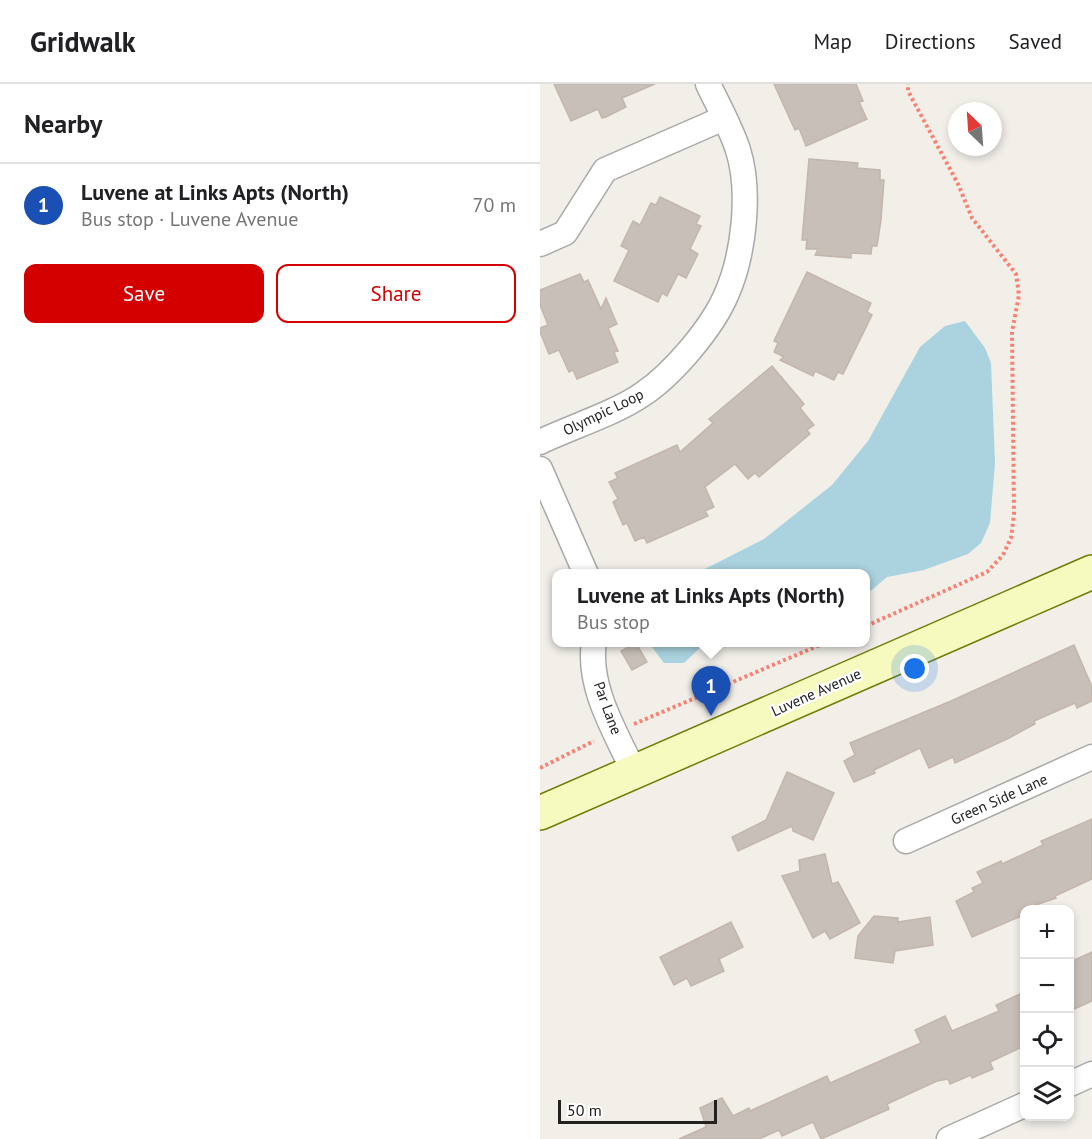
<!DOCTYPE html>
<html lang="en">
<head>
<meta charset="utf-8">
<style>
  :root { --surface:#fff; --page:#f6f6f6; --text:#202124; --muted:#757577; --line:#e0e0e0; --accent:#d40000 }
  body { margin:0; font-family:"PT Sans",sans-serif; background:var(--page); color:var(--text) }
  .controls { position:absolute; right:18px; bottom:18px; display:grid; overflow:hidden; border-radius:12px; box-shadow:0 3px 9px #0003 }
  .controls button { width:54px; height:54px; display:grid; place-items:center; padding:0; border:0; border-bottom:2px solid var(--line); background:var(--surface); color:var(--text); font:30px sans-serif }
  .compass { position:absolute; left:408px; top:18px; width:54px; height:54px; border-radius:50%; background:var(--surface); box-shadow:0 3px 9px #0003; rotate:335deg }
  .scale { position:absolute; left:18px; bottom:15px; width:159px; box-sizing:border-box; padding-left:6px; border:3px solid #222; border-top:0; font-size:16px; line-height:21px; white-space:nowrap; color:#222; -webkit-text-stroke:4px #fff; paint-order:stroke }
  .you { position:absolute; left:375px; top:585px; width:21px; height:21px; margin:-15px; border:4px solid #fff; border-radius:50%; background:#1a73e8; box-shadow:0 0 0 9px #1a73e833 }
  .badge { display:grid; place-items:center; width:39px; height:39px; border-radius:50%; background:var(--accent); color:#fff; font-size:20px; font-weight:700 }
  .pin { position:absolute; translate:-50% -50px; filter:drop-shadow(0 2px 3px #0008) }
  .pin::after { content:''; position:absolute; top:32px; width:21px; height:18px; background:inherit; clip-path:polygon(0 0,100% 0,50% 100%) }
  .popup { position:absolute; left:12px; top:485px; width:318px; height:78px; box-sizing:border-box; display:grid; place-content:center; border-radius:12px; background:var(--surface); filter:drop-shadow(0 2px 4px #0005); font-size:20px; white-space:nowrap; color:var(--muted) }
  .popup b { font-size:22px; color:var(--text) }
  .popup::after { content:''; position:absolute; left:50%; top:100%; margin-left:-12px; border:12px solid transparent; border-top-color:var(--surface) }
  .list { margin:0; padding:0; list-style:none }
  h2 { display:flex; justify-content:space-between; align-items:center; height:78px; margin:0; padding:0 24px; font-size:26px }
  h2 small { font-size:20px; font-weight:400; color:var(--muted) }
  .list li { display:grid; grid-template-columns:39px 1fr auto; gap:18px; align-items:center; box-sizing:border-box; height:84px; padding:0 24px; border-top:2px solid var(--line) }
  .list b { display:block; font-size:22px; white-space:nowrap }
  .list p { margin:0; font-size:20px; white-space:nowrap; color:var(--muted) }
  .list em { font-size:20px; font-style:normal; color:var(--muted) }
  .actions { display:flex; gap:12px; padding:18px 24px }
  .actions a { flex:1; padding:14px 0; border:2px solid var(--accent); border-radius:12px; text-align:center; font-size:21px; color:var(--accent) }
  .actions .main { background:var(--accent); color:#fff }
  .icon { flex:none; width:33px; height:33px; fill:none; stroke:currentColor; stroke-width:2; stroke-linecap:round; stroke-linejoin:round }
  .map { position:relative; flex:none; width:552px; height:1055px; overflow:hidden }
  header { display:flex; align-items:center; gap:36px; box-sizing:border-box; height:84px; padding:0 30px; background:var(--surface); border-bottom:2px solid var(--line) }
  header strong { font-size:28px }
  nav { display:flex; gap:33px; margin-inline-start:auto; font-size:21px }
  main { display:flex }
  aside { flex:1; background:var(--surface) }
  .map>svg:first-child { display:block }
  .water { fill:#aad3df }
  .building { fill:#c7bfb8; stroke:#c4b6ab; stroke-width:1.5 }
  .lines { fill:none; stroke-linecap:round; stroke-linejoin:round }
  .street-casing { stroke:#a9a9a9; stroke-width:27 }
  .secondary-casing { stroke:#707d05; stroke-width:36 }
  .path { stroke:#fa8072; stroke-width:4; stroke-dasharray:3 3; stroke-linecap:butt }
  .street { stroke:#fff; stroke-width:24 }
  .secondary { stroke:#f7fabf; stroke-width:33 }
  .labels { text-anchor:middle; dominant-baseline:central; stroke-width:4.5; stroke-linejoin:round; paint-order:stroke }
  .street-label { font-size:15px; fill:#222; stroke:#fff }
</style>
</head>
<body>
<header>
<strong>Gridwalk</strong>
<nav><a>Map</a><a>Directions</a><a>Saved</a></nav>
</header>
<main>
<aside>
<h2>Nearby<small></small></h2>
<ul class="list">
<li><span class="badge" style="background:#1a4fb4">1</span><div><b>Luvene at Links Apts (North)</b><p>Bus stop · Luvene Avenue</p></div><em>70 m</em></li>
</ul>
<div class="actions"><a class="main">Save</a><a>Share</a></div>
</aside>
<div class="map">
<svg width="552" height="1055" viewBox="0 0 552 1055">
  <rect width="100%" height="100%" fill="#f2efe9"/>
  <g class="water">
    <polygon points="425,237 445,264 451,279 455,379 450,439 441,459 428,470 384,486 347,493 326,511 326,490 157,489 224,455 292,401 328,357 380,263 405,242"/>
    <polygon points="109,559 109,558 165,559 144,579 124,579"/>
  </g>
  <g class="building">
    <polygon points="14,0 115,0 82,14 86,23 66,33 62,34 58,25 31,37"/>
    <polygon points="234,0 316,0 323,17 319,18 327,35 266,62 259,44 255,46"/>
    <polygon points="269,75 318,79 317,84 340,86 340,96 344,96 341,136 337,162 332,162 331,170 311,169 311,174 275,171 278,165 266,165 267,156 262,156"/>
    <polygon points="120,113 160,132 156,140 161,142 150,165 158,170 146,194 138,190 127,212 122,209 118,218 74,197 89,166 81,162 93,137 100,141 111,119 116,121"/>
    <polygon points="267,188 331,219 327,228 332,231 303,290 298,288 294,296 275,287 273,292 240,276 244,273 234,268 238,259 234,257"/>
    <polygon points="40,190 44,198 48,196 61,225 66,214 77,240 68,244 78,267 74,268 78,278 37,295 33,286 29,288 19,266 9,270 0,248 0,244 8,241 0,221 0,206"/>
    <polygon points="232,282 264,320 260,324 274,341 267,346 270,350 219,393 215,389 208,395 195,380 165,403 174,423 165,427 168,432 107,459 104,453 95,457 87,439 83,441 73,418 78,415 69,398 78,394 75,389 137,361 140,368 173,339 169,335"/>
    <polygon points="96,559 107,578 92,586 81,567"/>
    <polygon points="534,561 552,603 552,617 537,624 535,619 494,637 495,640 469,654 415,679 413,673 389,684 380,664 334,686 335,689 314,698 304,677 315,671 310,659 411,617"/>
    <polygon points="247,688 294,709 273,756 253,747 252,742 198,767 192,753 226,736"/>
    <polygon points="552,735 552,795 515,812 516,814 484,825 484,831 432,853 416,817 434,808 432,804 443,799 437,788 461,777 462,780 503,761 501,757"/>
    <polygon points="285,770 292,800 298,798 320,839 290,855 285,847 273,854 242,792 260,787 259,776"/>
    <polygon points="334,832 358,834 358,838 390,833 393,861 355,867 353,879 315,874 318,852"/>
    <polygon points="191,838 203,863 179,875 184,887 151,902 147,894 134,901 120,873"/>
    <polygon points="552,868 552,917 530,927 530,878"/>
    <polygon points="480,910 484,921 484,962 450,978 453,985 432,994 431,991 410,1000 408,995 397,997 347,1020 349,1025 281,1055 273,1038 242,1052 239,1046 219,1055 139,1055 166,1043 160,1024 182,1014 193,1032 209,1024 210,1027 287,992 290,999 381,959 375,946 405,932 412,947 459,927 456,921"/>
  </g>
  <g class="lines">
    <defs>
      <g id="street">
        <polyline points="0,160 25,149 65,86 184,34"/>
        <path d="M 0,358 C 31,343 76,329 103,310 C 133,290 173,243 187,209 C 204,170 211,107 198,66 C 191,44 178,21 168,0"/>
        <polyline points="0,385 46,490"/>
        <path d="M 54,558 C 47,603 76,649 94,688"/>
        <polyline points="366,757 552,673"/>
        <polyline points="530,1000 552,990"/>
        <polyline points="409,1055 484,1021"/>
      </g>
      <polyline id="secondary" points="0,729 552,488"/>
    </defs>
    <use href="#street" class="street-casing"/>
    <use href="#secondary" class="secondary-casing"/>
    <g class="path">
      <polyline points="326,542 447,488 463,471 471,454 474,430 472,248 479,211 476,190 432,134 418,100 368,7 368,0"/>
      <polyline points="94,640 287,558"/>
      <polyline points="0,684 54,657"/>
    </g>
    <use href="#street" class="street"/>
    <use href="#secondary" class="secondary"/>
  </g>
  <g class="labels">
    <g class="street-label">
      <text transform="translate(63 328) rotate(-26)">Olympic Loop</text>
      <text transform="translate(276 608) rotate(-24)">Luvene Avenue</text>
      <text transform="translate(68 624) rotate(70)">Par Lane</text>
      <text transform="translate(459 715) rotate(-24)">Green Side Lane</text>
    </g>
  </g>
</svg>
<div class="controls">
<button>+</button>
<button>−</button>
<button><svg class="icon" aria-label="locate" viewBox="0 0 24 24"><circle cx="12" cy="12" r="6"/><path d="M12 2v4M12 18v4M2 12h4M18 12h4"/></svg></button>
<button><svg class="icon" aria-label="layers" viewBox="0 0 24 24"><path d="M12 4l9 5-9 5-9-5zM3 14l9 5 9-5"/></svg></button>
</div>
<svg class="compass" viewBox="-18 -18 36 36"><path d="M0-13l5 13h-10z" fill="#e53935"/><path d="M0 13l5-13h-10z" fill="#757577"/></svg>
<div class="scale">50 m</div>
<div class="you"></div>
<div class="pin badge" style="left:171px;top:632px;background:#1a4fb4">1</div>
<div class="popup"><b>Luvene at Links Apts (North)</b>Bus stop</div>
</div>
</main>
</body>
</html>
